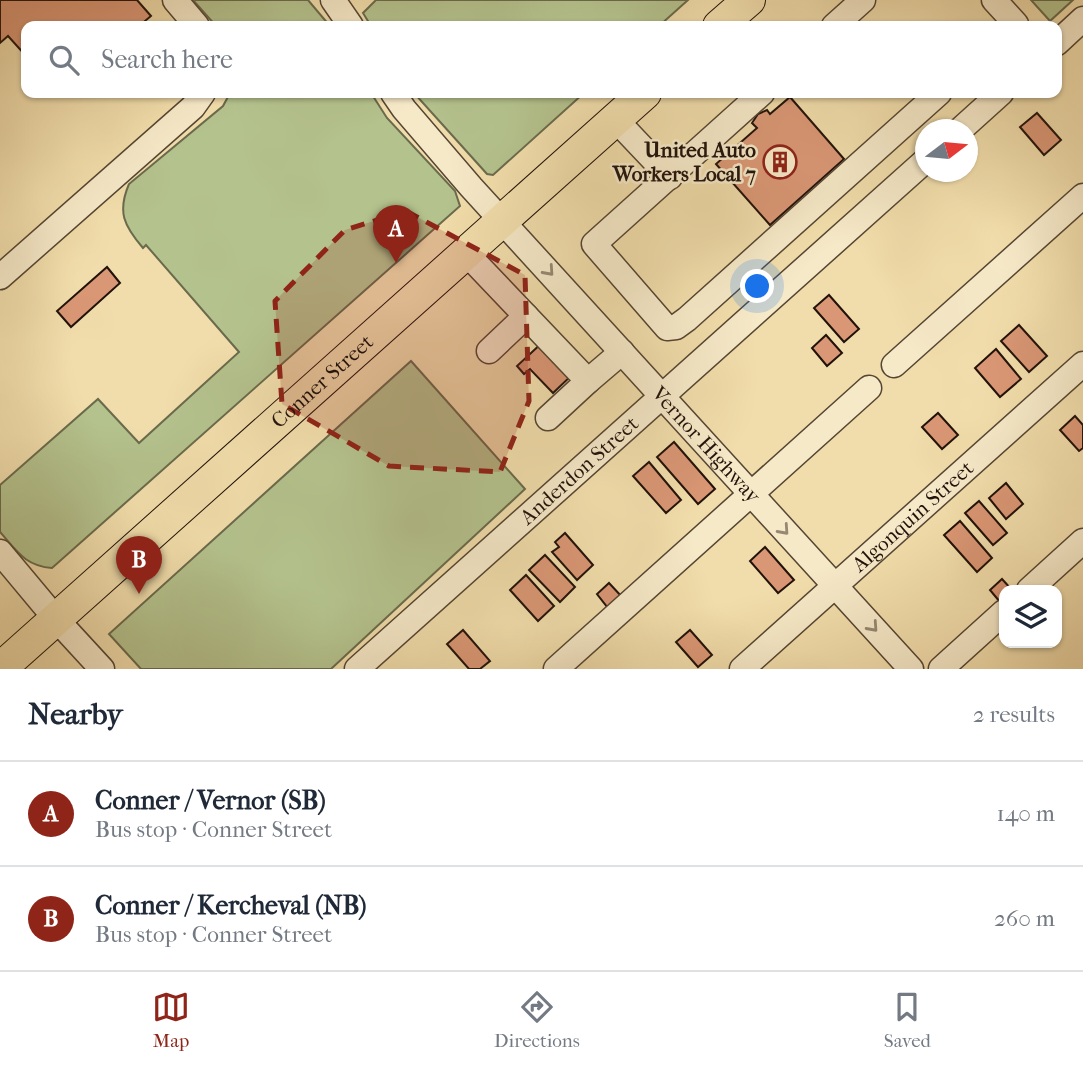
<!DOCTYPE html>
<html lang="en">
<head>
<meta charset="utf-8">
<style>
  :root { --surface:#fff; --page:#f2f2f3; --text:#1f2937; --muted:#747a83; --line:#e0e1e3; --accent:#8f2418 }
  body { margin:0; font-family:"IM FELL French Canon",serif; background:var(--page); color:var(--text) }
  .controls { position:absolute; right:21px; bottom:21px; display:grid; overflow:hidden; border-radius:14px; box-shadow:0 2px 5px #0004 }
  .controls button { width:63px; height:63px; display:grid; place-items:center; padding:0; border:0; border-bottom:2px solid var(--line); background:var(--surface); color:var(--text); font:35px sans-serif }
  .compass { position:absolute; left:915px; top:119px; width:63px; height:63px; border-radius:50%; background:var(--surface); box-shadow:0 2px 5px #0004; rotate:74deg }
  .you { position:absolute; left:758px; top:287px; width:24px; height:24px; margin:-18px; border:5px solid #fff; border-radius:50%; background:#1a73e8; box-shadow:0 0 0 10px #1a73e833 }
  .badge { display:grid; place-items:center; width:46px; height:46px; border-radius:50%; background:var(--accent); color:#fff; font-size:23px; font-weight:700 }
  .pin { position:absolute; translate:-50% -58px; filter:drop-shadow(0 2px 4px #0008) }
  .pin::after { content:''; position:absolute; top:37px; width:24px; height:21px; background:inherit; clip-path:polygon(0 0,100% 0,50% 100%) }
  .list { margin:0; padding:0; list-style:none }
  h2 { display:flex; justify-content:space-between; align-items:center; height:91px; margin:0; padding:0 28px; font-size:30px }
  h2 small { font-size:23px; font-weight:400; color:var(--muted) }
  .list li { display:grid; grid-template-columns:46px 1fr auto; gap:21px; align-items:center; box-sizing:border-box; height:105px; padding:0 28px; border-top:2px solid var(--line) }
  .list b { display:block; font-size:26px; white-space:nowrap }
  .list p { margin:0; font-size:23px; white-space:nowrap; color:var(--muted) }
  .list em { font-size:23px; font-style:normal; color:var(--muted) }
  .icon { flex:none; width:38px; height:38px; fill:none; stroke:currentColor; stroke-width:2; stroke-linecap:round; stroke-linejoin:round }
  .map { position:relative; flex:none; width:1083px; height:669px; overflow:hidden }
  .search { position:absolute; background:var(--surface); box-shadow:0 2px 5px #0004; left:21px; right:21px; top:21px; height:77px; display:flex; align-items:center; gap:18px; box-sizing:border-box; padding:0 24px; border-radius:14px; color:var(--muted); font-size:26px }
  .sheet { height:301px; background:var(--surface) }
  nav { display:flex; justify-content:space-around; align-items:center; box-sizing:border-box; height:98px; border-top:2px solid var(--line); background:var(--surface); font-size:19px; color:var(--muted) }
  nav a { display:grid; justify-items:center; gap:4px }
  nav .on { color:var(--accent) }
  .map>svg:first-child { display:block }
  .green { fill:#b4c28d; stroke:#6a6a4c; stroke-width:2 }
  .building { fill:#da9775; stroke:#21120b; stroke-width:2 }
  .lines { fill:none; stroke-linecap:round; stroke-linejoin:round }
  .minor-casing { stroke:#554533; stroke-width:27 }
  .major-casing { stroke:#21120b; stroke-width:34 }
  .minor { stroke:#f6e9c8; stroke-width:24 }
  .major { stroke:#f1ddab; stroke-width:32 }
  .oneway { stroke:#968873 }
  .marked { fill:#8f2418; fill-opacity:0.2; stroke:#8f2418; stroke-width:5; stroke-dasharray:14 9; stroke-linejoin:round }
  .labels { text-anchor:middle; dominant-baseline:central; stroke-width:5; stroke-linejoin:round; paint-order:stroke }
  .poi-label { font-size:21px; font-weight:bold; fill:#21120b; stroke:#f6e9c8; text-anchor:end }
  .street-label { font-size:21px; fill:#21120b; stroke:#f6e9c8 }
</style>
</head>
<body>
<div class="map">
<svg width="1083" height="669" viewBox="0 0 1083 669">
  <rect width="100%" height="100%" fill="#f1ddab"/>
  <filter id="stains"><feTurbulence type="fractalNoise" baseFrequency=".00286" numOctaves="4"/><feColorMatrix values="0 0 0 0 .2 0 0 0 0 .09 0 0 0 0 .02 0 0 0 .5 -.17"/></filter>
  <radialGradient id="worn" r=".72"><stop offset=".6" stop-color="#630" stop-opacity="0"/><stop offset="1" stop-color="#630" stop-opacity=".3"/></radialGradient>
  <g class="green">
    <polygon points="193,0 308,0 330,26 216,26"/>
    <polygon points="376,0 688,0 659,26 371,26 363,13"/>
    <polygon points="1031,0 1073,0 1050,21"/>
    <path d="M 230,93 L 371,93 L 387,118 L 455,191 L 460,206 L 52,568 C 25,566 17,551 0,532 L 0,485 L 98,399 L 139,443 L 239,352 L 146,245 L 143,248 C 124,226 117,212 129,184 L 223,106 Z"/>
    <polygon points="414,93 584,93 493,175 487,174"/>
    <polygon points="411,361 525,489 331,669 141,669 109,634"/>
  </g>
  <g class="building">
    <polygon points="0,0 137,0 151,16 139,26 26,26 26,56 8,36 0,43"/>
    <polygon points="790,97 844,159 770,225 716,164 757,128 752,123 758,114 767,110 770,114"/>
    <polygon points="1037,113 1061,140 1044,155 1020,127"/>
    <polygon points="107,267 120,283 71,327 57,311"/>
    <polygon points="829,295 859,329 844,342 814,308"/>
    <polygon points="1019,325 1047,356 1029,372 1001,341"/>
    <polygon points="826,335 842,353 827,366 812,348"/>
    <polygon points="544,341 574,373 553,393 530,369 524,374 517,366"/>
    <polygon points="996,349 1021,379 1000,397 975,368"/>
    <polygon points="938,413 958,435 942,449 922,427"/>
    <polygon points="1075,416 1083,425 1083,448 1079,451 1060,430"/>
    <polygon points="674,442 715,489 698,504 657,457"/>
    <polygon points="649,462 681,500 666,513 633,476"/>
    <polygon points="1006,483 1023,504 1006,519 989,498"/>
    <polygon points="979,501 1007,533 993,545 965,513"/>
    <polygon points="960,521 992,558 977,572 944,535"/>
    <polygon points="565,533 593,565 577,580 552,552 559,547 555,542"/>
    <polygon points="765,547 794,580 778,593 750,561"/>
    <polygon points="545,555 575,587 560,602 529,570"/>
    <polygon points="526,575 554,606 538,621 510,590"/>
    <polygon points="1002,579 1012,590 1004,590 1004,598 1000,602 990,590"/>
    <polygon points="609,583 622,597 608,608 597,594"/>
    <polygon points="463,630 490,661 480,669 469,669 447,644"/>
    <polygon points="690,630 712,655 698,667 676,642"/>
  </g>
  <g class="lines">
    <defs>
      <g id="minor">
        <polyline points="175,0 197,26"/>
        <polyline points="333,0 351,26"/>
        <polyline points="994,0 1016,24 1013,26"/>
        <polyline points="834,26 863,0"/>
        <polyline points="1057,43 1083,19"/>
        <path id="s1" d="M 393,93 L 404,109 L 471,187 L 911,669"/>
        <polyline points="762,93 594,244 667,328 676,327 687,319 939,93"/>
        <polyline points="615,119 670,177"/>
        <polyline points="960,130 1001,93"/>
        <polyline points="466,253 588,381 622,352"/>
        <polyline points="0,277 193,107 203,93"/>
        <polyline points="489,351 526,316"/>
        <polyline points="894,365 1083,196"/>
        <polyline points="548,418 588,381"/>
        <polyline points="0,552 56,619 102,669"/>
        <polyline points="1029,590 1083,541"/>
        <path id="s2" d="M 357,669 L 926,160"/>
        <polyline points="556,669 869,388"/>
        <path id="s3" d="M 742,669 L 1083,364"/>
        <polyline points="941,669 1004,612"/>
      </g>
      <g id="major">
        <polyline points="719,26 749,0"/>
        <path id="s4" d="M 0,669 L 645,93"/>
      </g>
    </defs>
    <use href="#minor" class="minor-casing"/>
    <use href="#major" class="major-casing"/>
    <use href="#minor" class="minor"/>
    <use href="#major" class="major"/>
  </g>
  <defs><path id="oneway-chevron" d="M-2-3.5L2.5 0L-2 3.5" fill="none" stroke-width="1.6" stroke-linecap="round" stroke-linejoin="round" transform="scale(1.75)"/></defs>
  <g class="oneway">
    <use href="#oneway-chevron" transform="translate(549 271) rotate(48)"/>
    <use href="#oneway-chevron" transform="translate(784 530) rotate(48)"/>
    <use href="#oneway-chevron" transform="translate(873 627) rotate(48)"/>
  </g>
  <path class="marked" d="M 406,211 L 525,275 L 529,401 L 500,472 L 389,466 L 282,404 L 275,301 L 345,230 Z"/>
  <defs>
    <symbol id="building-ring" viewBox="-11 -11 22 22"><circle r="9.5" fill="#f6e9c8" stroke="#8f2418" stroke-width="1.5"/><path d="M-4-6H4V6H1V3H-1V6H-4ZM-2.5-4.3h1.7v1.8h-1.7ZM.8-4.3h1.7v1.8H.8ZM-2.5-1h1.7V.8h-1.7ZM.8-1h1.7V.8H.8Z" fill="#8f2418"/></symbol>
  </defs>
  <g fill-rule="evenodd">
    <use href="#building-ring" x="761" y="143" width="38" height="38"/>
  </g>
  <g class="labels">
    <g class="poi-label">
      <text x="756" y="150">United Auto<tspan x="756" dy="24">Workers Local 7</tspan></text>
    </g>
    <g class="street-label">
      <text stroke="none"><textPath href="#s4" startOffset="432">Conner Street</textPath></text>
      <text stroke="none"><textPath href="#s1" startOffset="471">Vernor Highway</textPath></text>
      <text stroke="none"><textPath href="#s2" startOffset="298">Anderdon Street</textPath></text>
      <text stroke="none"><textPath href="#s3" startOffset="229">Algonquin Street</textPath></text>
    </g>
  </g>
  <rect width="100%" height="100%" filter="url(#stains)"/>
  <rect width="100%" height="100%" fill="url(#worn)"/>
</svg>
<div class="controls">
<button><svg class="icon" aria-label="layers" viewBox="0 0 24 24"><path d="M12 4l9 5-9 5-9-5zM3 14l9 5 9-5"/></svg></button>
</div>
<svg class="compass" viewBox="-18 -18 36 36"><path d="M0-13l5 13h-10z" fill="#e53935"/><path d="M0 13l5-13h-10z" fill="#747a83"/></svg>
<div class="you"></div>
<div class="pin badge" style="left:396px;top:263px">A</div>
<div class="pin badge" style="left:139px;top:594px">B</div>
<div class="search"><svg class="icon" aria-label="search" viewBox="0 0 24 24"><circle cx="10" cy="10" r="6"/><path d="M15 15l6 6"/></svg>Search here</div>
</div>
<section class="sheet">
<h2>Nearby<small>2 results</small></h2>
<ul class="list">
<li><span class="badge">A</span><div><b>Conner / Vernor (SB)</b><p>Bus stop · Conner Street</p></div><em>140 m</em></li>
<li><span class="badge">B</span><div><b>Conner / Kercheval (NB)</b><p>Bus stop · Conner Street</p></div><em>260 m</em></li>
</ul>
</section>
<nav>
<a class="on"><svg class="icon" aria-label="map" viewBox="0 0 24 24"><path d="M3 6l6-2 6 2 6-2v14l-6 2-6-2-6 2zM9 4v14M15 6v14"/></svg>Map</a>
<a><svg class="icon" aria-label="directions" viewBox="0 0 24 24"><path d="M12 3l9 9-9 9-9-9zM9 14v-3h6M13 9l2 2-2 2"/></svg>Directions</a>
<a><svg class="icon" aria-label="saved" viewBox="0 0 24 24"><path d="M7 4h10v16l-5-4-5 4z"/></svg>Saved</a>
</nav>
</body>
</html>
